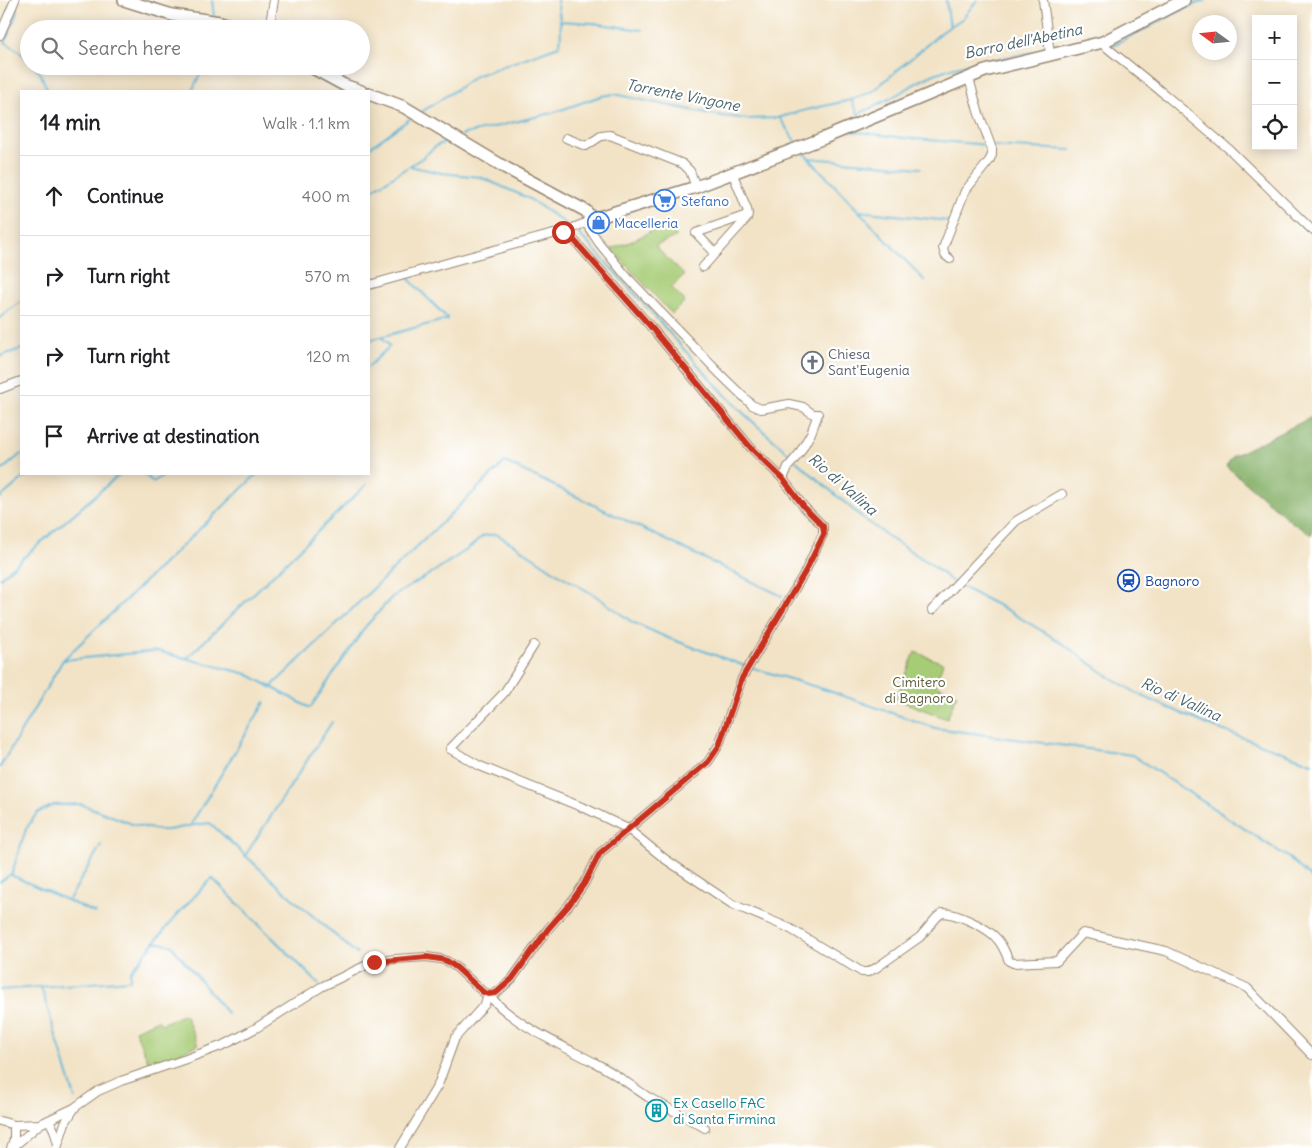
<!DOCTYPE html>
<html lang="en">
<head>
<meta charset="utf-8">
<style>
  :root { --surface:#fff; --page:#f2f2f2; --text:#202124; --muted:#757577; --line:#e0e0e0 }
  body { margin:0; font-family:Delius,sans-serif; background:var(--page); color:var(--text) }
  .controls { position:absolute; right:15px; top:15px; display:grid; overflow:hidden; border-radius:0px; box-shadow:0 2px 12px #0003 }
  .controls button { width:45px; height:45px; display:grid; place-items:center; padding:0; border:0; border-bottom:1px solid var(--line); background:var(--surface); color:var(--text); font:25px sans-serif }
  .compass { position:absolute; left:1192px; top:15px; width:45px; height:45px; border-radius:50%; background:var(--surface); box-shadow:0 2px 12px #0003; rotate:285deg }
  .stop { position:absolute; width:15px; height:15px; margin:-11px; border:4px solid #c8321e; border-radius:50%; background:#fff }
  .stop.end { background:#c8321e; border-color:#fff; box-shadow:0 1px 5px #0008 }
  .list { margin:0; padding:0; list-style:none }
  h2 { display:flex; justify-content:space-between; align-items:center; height:65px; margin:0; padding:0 20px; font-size:21px }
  h2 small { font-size:16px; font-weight:400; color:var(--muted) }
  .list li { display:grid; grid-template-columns:32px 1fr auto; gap:15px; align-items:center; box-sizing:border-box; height:80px; padding:0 20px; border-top:1px solid var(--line) }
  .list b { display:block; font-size:19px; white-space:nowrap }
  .list em { font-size:16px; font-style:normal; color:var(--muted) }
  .icon { flex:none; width:28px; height:28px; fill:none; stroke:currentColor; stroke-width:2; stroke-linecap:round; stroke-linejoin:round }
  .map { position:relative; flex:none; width:1312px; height:1148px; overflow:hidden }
  .search { position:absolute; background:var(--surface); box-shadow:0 2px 12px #0003; left:20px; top:20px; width:350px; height:55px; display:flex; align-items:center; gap:12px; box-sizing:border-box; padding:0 18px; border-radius:28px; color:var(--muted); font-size:19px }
  .panel { position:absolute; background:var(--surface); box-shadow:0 2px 12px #0003; left:20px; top:90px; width:350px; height:385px; border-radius:0px }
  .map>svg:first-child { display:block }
  .green { fill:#a7cc76; stroke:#717b4a }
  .forest { fill:#85b067; stroke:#606d42 }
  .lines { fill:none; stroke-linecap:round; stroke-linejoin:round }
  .stream { stroke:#5cb6d9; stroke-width:2 }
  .street-casing { stroke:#968672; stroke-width:10 }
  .secondary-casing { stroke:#968672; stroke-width:14 }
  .street { stroke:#fff; stroke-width:8 }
  .secondary { stroke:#fff; stroke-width:11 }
  .route { stroke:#c8321e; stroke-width:6 }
  .labels { text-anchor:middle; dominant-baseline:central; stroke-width:4.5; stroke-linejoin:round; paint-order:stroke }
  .shop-label { font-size:14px; fill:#366cbe; stroke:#fff; text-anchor:start }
  .worship-label { font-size:14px; fill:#5b616d; stroke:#fff; text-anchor:start }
  .transit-label { font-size:14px; fill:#164399; stroke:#fff; text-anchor:start }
  .park-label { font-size:14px; fill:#5b5b38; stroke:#fff }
  .culture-label { font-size:14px; fill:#0d838f; stroke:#fff; text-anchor:start }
  .water-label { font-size:15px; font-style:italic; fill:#486269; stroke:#fff }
</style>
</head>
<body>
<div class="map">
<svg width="1312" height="1148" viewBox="0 0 1312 1148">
  <rect width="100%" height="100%" fill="#fff"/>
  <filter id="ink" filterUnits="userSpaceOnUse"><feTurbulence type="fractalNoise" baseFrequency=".02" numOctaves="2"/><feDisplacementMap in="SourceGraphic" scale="10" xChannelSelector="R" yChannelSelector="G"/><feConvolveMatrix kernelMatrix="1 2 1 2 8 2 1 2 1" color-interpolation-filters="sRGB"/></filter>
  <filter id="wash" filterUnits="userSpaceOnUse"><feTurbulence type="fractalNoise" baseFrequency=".0096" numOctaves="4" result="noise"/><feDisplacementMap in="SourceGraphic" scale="20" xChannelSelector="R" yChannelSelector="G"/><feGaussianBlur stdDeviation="1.12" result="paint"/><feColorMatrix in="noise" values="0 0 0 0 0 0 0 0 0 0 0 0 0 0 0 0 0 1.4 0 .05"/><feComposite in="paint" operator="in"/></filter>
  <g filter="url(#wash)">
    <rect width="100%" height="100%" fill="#f2e3c6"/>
    <g class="green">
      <polygon points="665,224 677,236 655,246 684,275 671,287 685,301 672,314 611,249 630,242"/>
      <polygon points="915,652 943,663 935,685 957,694 947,719 896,699"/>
      <polygon points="185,1014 198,1045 150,1066 135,1030 158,1020 161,1024"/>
    </g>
    <polygon class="forest" points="1312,417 1312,534 1310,534 1293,523 1226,466 1233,456"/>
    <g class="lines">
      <g class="stream">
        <polyline points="212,0 214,17"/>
        <polyline points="946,0 950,27"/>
        <polyline points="16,5 17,13 5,42 19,51 29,61"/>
        <polyline points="560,21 592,23 642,30"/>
        <path d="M 1109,44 L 1113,46 C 1122,39 1132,36 1141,31 C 1162,20 1183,8 1206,0"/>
        <polyline points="1052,48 1093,38 1096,39"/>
        <polyline points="34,66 40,73 48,91"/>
        <polyline points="192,91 204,66"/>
        <path d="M 851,100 L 858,114 C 870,108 882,103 893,97 C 908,88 921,79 937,73 C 972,59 1011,59 1047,49"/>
        <path d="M 420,113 L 460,87 L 475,76 L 559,46 C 563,36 559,11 557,0"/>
        <polyline points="779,117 797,144"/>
        <polyline points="851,131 904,138 988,145"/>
        <polyline points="461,135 552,113 601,96 614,94 666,105 722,116 748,119 777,118 806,110 851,100 873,91 942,32 963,18 977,0"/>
        <polyline points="993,146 1071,150"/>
        <polyline points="369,148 411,118"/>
        <polyline points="801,150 925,281"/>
        <polyline points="809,158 921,168"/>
        <polyline points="410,166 441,173 480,177 528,198 571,227"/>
        <polyline points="369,192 422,158 436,146 450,140"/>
        <polyline points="858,211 949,221"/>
        <path d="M 575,230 C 631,286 681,349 736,406 C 754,424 774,440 793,457"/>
        <polyline points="0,318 8,311 21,302"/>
        <polyline points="369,340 448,319 408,278"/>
        <polyline points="0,356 21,349"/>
        <polyline points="369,366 390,346 382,337"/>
        <polyline points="796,461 864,519 893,540 929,563 954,583"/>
        <polyline points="0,468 2,470 21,454"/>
        <polyline points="144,474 153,482 165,474"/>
        <polyline points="0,498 28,474"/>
        <polyline points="0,578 120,474"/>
        <polyline points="958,585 1007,610 1059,641 1108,676 1140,695 1208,725 1312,763"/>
        <polyline points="186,659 367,484"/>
        <polyline points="63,660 157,651 247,674 310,708 366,626 392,597 430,574 468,549 483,536 496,534 518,547 560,575 596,596 632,622 668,638 745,666"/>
        <polyline points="750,667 826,690 935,728 1132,755 1289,858 1312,879"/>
        <polyline points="272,688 274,684 505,462 782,596"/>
        <polyline points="0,767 63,660 257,474"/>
        <polyline points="190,826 265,702"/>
        <polyline points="245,856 332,722"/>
        <polyline points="12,873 11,875 95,913"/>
        <polyline points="0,882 12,873 26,829 37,813 54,805 81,804 132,824 157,830 168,830 195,825 210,823 285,892 357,954"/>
        <polyline points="68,901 101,845"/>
        <polyline points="155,942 171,945 227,1013"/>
        <polyline points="41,987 75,1098"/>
        <polyline points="0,990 130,980 130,972 176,916 212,878 319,984"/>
      </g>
    </g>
  </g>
  <g filter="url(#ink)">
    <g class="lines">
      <defs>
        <g id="street">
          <polyline points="1043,0 1050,54"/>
          <polyline points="269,29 274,0"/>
          <polyline points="0,35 15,0"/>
          <polyline points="1100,42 1163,93 1230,150 1312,230"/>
          <polyline points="566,138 586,146 601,136 610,135 683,164 690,171 696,187"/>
          <polyline points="586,223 599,243 627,277 721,375 752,405 761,409 789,404 803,407 813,414 818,414 811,433 799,454 788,467 783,479"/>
          <path d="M 569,232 C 573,225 582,226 588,221"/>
          <polyline points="715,253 696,233 747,215"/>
          <polyline points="950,259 945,255 943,248 965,191 989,161 992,155 992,149 978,111 969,78"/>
          <polyline points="703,267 747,218 748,214 747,209 732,172"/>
          <polyline points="369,285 461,259 557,233 569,232"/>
          <polyline points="0,389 21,381"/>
          <polyline points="932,610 1016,521 1062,494"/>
          <path d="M 534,645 L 504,693 L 450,749 L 480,766 L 589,810 L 628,829 L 665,859 L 732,904 L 789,928 L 862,972 L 868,972 L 876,968 L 920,937 L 937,917 L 942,913 C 957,913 989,928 998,940 C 1003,946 1006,954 1009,961 L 1013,963 L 1057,961 L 1083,933 L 1166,951 L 1247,988 L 1312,1055"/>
          <path d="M 488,994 C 513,1025 562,1045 597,1064 C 615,1073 631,1086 648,1097 C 667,1108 687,1117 705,1128"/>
          <polyline points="49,1120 54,1130 58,1144"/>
          <polyline points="0,1121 14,1125 40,1124"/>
          <polyline points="11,1148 14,1139 14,1125"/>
          <polyline points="12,1148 40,1124 74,1108 98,1091 121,1081 186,1059 226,1044 256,1028 321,987 373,962 395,959 427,957 440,959 447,961 457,968 483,992 488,994 496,993 512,979 548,929 569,905 584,884 600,853 708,762 719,745 742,678 805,572 823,534 823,526 804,507 783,479 751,448 651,327 572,238 569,232"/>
          <polyline points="57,1148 65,1123 74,1109"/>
          <polyline points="400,1148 438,1085 455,1038 485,1004 488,994"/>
        </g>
        <g id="secondary">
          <polyline points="124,0 172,15 220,22 241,29"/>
          <polyline points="309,66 344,85 361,91"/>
          <polyline points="369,94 404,107 506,168 586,211 589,215 589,219 599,217 696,187 824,138 985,71 1103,42 1184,0"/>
        </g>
      </defs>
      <use href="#street" class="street-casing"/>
      <use href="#secondary" class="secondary-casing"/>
      <use href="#street" class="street"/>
      <use href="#secondary" class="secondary"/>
    </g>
  </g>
  <g class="lines" filter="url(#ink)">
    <polyline class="route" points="374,962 427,957 440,959 447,961 457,968 483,992 488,994 496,993 512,979 548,929 569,905 584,884 600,853 708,762 719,746 742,678 805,572 824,534 823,526 804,507 783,479 751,448 651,327 572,238 570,235 570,232 563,232"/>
  </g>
  <defs>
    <symbol id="supermarket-ring" viewBox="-11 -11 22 22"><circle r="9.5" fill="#fff" stroke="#3f7fe0" stroke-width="1.5"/><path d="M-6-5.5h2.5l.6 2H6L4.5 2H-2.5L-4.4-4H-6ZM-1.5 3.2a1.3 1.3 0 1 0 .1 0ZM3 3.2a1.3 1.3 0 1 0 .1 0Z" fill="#3f7fe0"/></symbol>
    <symbol id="shop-ring" viewBox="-11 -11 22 22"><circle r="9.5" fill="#fff" stroke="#3f7fe0" stroke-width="1.5"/><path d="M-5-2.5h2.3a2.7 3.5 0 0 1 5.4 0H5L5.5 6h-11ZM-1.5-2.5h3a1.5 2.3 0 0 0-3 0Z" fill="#3f7fe0"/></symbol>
    <symbol id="church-ring" viewBox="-11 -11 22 22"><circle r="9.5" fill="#fff" stroke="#6b7280" stroke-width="1.5"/><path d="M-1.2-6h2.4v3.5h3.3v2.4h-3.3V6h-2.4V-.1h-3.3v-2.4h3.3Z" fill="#6b7280"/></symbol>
    <symbol id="station-ring" viewBox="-11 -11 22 22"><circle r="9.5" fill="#fff" stroke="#1a4fb4" stroke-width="1.5"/><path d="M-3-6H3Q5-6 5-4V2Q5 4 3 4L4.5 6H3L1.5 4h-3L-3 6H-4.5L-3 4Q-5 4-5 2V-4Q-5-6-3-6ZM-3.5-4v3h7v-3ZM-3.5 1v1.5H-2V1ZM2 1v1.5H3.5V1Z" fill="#1a4fb4"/></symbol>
    <symbol id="building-ring" viewBox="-11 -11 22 22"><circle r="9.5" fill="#fff" stroke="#0f9aa8" stroke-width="1.5"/><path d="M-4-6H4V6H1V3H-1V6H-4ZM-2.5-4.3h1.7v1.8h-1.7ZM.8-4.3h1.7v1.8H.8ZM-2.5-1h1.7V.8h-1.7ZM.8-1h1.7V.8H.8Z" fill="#0f9aa8"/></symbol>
  </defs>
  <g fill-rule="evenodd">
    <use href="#supermarket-ring" x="652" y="188" width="25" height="25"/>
    <use href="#shop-ring" x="586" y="210" width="25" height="25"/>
    <use href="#church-ring" x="800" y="350" width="25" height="25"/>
    <use href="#station-ring" x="1116" y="568" width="25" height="25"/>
    <use href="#building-ring" x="644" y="1098" width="25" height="25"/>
  </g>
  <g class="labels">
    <g class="shop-label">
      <text x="681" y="201">Stefano</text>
      <text x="614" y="223">Macelleria</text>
    </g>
    <g class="worship-label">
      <text x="828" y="354">Chiesa<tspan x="828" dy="16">Sant'Eugenia</tspan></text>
    </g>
    <g class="transit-label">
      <text x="1145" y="581">Bagnoro</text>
    </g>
    <g class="park-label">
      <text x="919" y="682">Cimitero<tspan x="919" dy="16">di Bagnoro</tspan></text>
    </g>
    <g class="culture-label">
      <text x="673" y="1103">Ex Casello FAC<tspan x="673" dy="16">di Santa Firmina</tspan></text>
    </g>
    <g class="water-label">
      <text transform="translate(1023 41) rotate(-12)">Borro dell'Abetina</text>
      <text transform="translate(683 95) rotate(11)">Torrente Vingone</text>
      <text transform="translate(843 484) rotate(41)">Rio di Vallina</text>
      <text transform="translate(1181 699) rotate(24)">Rio di Vallina</text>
    </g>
  </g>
</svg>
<div class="controls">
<button>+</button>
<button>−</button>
<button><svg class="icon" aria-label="locate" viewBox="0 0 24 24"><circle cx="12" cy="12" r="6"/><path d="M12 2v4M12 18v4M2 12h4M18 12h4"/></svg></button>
</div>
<svg class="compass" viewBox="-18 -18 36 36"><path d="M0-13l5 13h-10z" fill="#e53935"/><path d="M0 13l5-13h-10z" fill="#757577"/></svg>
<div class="stop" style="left:563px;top:232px"></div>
<div class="stop end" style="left:374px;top:962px"></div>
<div class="search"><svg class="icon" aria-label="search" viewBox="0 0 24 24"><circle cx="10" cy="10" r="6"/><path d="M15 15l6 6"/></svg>Search here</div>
<section class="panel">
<h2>14 min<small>Walk · 1.1 km</small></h2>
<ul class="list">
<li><svg class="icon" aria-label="ahead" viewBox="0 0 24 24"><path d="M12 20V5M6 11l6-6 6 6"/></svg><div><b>Continue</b></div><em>400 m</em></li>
<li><svg class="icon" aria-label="right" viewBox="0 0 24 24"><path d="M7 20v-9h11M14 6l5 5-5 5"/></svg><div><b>Turn right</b></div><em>570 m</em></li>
<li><svg class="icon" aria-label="right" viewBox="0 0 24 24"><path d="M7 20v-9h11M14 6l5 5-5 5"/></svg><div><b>Turn right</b></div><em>120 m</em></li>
<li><svg class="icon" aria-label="arrive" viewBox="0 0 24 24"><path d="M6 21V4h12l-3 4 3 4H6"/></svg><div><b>Arrive at destination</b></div></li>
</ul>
</section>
</div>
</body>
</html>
